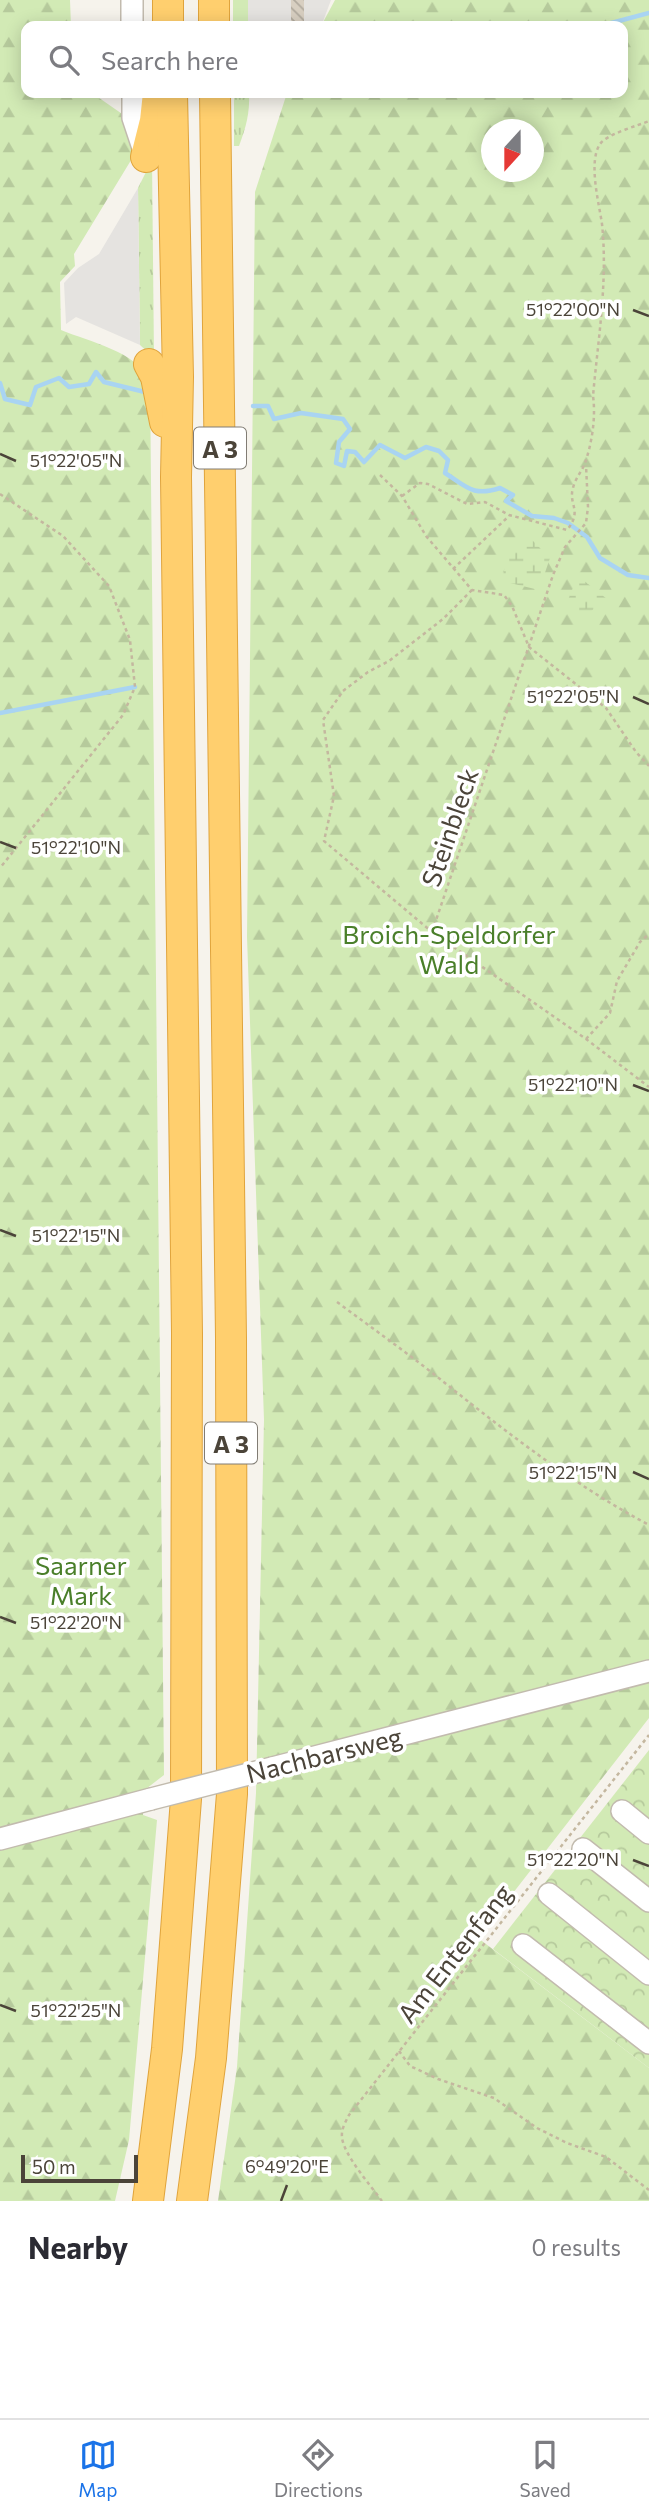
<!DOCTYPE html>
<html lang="en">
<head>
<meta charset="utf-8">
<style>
  :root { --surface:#fff; --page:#f2f2f3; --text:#2b2b33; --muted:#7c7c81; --line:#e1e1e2; --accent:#1a73e8 }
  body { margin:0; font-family:Commissioner,sans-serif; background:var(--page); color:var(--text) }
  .compass { position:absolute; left:481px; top:119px; width:63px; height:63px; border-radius:50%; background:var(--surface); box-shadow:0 4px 18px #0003; rotate:201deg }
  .scale { position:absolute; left:21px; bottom:18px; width:117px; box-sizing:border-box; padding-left:7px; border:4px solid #4b4439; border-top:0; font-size:19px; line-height:24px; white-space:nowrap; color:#4b4439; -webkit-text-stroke:5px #fff; paint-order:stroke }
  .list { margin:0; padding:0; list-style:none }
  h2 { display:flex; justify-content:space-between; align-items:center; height:91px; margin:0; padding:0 28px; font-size:30px }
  h2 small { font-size:23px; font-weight:400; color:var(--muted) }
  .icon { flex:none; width:38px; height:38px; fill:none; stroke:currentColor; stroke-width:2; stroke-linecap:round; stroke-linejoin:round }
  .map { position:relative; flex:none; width:649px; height:2201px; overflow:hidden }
  .search { position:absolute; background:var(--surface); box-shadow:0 4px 18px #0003; left:21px; right:21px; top:21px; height:77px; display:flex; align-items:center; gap:18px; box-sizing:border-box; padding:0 24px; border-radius:14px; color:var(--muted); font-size:26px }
  .sheet { height:217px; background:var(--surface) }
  nav { display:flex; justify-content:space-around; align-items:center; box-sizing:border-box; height:98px; border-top:2px solid var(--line); background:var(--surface); font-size:19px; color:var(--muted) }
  nav a { display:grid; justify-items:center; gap:4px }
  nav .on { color:var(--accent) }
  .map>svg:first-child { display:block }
  .grass { fill:url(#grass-tufts) }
  .forest { fill:url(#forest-firs); fill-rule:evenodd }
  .wetland { fill:url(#wetland-marsh) }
  .park { fill:url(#park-crowns) }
  .parking { fill:#e5e3e0 }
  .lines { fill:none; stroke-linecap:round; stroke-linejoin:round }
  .stream { stroke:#a9d4f2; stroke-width:4.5 }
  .building { fill:url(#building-back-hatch) }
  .minor-casing { stroke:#c2bbae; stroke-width:24 }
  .highway-casing { stroke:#e0a43c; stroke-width:32 }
  .path { stroke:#c4b79f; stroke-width:2.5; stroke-dasharray:3.5 3.5; stroke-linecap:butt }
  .minor { stroke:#fff; stroke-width:21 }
  .highway { stroke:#ffcf6e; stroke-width:30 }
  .minor-bridge-casing { stroke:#c2bbae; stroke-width:24; stroke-linecap:butt }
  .minor-bridge { stroke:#fff; stroke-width:21 }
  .ticks { fill:none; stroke:#4b4439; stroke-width:2.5 }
  .labels { text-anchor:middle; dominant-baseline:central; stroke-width:7; stroke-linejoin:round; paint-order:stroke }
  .shield { fill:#fff; stroke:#817c74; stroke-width:2 }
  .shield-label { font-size:24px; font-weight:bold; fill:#4b4439 }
  .street-label { font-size:26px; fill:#4b4439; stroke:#fff }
  .park-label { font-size:26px; fill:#4a7f2a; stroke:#fff }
  .ticks-label { font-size:18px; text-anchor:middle; fill:#4b4439; stroke:#fff; stroke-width:7; stroke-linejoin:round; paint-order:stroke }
</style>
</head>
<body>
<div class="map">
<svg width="649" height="2201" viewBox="0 0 649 2201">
  <defs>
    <pattern id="grass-tufts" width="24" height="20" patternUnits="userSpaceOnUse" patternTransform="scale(1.75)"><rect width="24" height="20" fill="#d2eab5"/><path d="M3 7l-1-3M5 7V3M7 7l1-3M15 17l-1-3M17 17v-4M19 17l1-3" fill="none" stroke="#b6ca9c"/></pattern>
    <pattern id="forest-firs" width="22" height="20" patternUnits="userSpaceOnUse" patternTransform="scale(1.75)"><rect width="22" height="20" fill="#d2eab5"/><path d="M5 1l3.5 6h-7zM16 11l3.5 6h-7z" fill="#b6ca9c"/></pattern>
    <pattern id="wetland-marsh" width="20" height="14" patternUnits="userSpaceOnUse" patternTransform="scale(1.75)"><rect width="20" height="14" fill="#d2eab5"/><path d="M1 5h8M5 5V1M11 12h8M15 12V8" fill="none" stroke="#b6ca9c"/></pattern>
    <pattern id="park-crowns" width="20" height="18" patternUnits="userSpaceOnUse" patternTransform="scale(1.75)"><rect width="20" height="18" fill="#d2eab5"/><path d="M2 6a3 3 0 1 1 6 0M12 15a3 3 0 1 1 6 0" fill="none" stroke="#b6ca9c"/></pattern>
    <pattern id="building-back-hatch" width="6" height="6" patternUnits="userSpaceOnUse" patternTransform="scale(1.75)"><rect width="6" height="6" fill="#d8cfc1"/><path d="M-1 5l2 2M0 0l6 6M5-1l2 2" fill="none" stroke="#b1aa9e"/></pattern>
  </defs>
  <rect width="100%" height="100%" fill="#f6f3ec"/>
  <g class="grass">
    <rect x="233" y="0" width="15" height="26"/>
    <path d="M 234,93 L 249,93 C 250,113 246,127 239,146 L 234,146 Z"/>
    <polygon points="152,160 154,358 140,345 138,188"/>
  </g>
  <g class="forest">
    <path d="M 0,0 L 70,0 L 71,26 L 26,26 L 26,93 L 92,93 L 128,118 L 136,152 L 74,254 L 75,266 L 60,282 L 61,330 C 90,342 135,351 150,380 L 164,1775 L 142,1792 L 143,1815 L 157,1820 L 129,2140 L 115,2201 L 0,2201 Z"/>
    <path d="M 335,0 L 649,0 L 649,1718 L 478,1938 L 649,2068 L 649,2201 L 218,2201 L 237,2067 L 256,1793 L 264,1420 L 247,937 L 255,192 L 287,93 L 623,93 L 623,26 L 321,26 ZM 491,130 L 534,130 L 534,172 L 491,172 Z"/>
  </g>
  <g class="wetland">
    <polygon points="528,536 550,558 539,590 502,581 508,550"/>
    <polygon points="578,576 607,599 586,615 565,607"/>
  </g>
  <polygon class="park" points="649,1750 649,2068 493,1949"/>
  <g class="parking">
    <rect x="248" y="0" width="43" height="26"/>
    <polygon points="304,0 331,0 322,24 304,23"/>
    <polygon points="138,188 140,345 76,317 66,324 64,283 78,268 99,254"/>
  </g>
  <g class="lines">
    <g class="stream">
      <polyline points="600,26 649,13"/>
      <polyline points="0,383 5,399 30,405 36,387 59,378 69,387 89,384 96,372 104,382 149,393"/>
      <path d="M 253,406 L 268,406 L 274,419 L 301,413 L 343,419 L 350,429 L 339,442 L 336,463 L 344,466 L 347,451 L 355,452 L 364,462 L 380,445 L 405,458 L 426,447 L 439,451 L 448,460 L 445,473 C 467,487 473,497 500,488 L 513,495 L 506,501 L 532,516 L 554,518 L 568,523 L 587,537 L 600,558 L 628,575 L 649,578"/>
      <polyline points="0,713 135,687"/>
    </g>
  </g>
  <polygon class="building" points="291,0 304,0 304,23 308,23 308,26 291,26"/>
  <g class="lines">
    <defs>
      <g id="minor">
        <polyline points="132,0 132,26"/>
        <polyline points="133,93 133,118 146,157"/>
        <polyline points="272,1768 649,1671"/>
        <polyline points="622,1811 649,1833"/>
        <polyline points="0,1839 151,1799"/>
        <polyline points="583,1849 649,1901"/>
        <polyline points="549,1894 649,1974"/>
        <polyline points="523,1945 649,2043"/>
      </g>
      <g id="highway">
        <polyline points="168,0 168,26"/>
        <polyline points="214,0 214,26"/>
        <polyline points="146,157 155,121 158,93"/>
        <polyline points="149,364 156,377 165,422"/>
        <polyline points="148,2201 167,2049 186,1799 187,1333 176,477 178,377 172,93"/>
        <polyline points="192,2201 211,2058 232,1794 231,1338 215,93"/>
      </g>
    </defs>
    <use href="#minor" class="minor-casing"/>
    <use href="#highway" class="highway-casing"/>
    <g class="path">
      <polyline points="380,475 402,496 426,536 472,590 504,595 512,606 529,647 606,708 636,752 649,766"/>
      <polyline points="0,494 63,536 109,586 130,640 135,687 123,715 0,868"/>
      <path d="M 402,496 L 420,483 L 428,484 L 467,504 L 485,502 L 509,515 L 567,530 C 583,510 568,505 573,488 C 575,479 582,471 585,463 C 592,443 596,417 593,396 C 598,340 608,281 602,224 C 599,203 588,162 600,144 C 607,134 637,126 649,121"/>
      <polyline points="453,569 509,516"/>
      <polyline points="472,590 443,619 389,661 368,672 343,691 323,720 334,796 324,841 432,932 586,1039 649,1087"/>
      <polyline points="432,932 553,575 565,547 586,523 588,507 586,465"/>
      <polyline points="586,1039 610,1013 617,981 640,942 649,934"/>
      <path d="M 337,1302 C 372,1328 406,1352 440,1379 C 506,1432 574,1485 649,1525"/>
      <polyline points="399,2051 410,2066 438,2079 494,2098 537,2128 567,2143 606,2157 649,2190"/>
      <path d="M 382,2201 C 371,2186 343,2154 342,2137 C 341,2129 346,2121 349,2115 L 649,1735"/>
    </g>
    <use href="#minor" class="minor"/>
    <use href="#highway" class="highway"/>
    <defs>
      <polyline id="minor-bridge" points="151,1799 272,1768"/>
    </defs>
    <use href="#minor-bridge" class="minor-bridge-casing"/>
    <use href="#minor-bridge" class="minor-bridge"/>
  </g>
  <path class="ticks" d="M 633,310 L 649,316M 0,454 L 16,461M 633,697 L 649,704M 0,842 L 16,848M 633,1085 L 649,1091M 0,1230 L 16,1236M 633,1472 L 649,1479M 0,1617 L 16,1623M 633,1860 L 649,1866M 0,2005 L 16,2011M 281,2201 L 287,2185"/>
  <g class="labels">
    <g class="shield">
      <rect x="194" y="427.5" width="52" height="41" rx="5"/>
      <rect x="205" y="1422.5" width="52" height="41" rx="5"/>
    </g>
    <g class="shield-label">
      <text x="220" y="448">A 3</text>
      <text x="231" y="1443">A 3</text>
    </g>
    <g class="street-label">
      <text transform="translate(449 827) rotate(-71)">Steinbleck</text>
      <text transform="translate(324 1754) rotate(-14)">Nachbarsweg</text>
      <text transform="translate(454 1953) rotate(-52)">Am Entenfang</text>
    </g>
    <g class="park-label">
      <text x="449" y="933">Broich-Speldorfer<tspan x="449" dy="30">Wald</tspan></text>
      <text x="81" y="1564">Saarner<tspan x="81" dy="30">Mark</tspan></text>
    </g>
  </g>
  <g class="ticks-label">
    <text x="573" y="316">51°22'00"N</text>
    <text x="76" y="467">51°22'05"N</text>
    <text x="573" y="703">51°22'05"N</text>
    <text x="76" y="854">51°22'10"N</text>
    <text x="573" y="1091">51°22'10"N</text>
    <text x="76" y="1242">51°22'15"N</text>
    <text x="573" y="1479">51°22'15"N</text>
    <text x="76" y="1629">51°22'20"N</text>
    <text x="573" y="1866">51°22'20"N</text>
    <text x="76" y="2017">51°22'25"N</text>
    <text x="287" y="2173">6°49'20"E</text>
  </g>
</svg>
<svg class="compass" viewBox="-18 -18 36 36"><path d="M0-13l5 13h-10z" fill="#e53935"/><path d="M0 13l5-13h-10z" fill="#7c7c81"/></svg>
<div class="scale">50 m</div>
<div class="search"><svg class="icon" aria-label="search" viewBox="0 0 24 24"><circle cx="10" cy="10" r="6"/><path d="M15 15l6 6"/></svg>Search here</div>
</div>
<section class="sheet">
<h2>Nearby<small>0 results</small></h2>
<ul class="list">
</ul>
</section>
<nav>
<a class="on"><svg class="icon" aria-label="map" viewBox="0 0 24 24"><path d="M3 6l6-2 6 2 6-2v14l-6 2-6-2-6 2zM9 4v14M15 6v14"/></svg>Map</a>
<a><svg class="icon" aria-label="directions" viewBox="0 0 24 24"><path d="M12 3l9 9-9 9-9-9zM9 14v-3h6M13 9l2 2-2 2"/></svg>Directions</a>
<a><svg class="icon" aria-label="saved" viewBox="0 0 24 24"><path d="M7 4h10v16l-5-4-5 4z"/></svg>Saved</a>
</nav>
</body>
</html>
